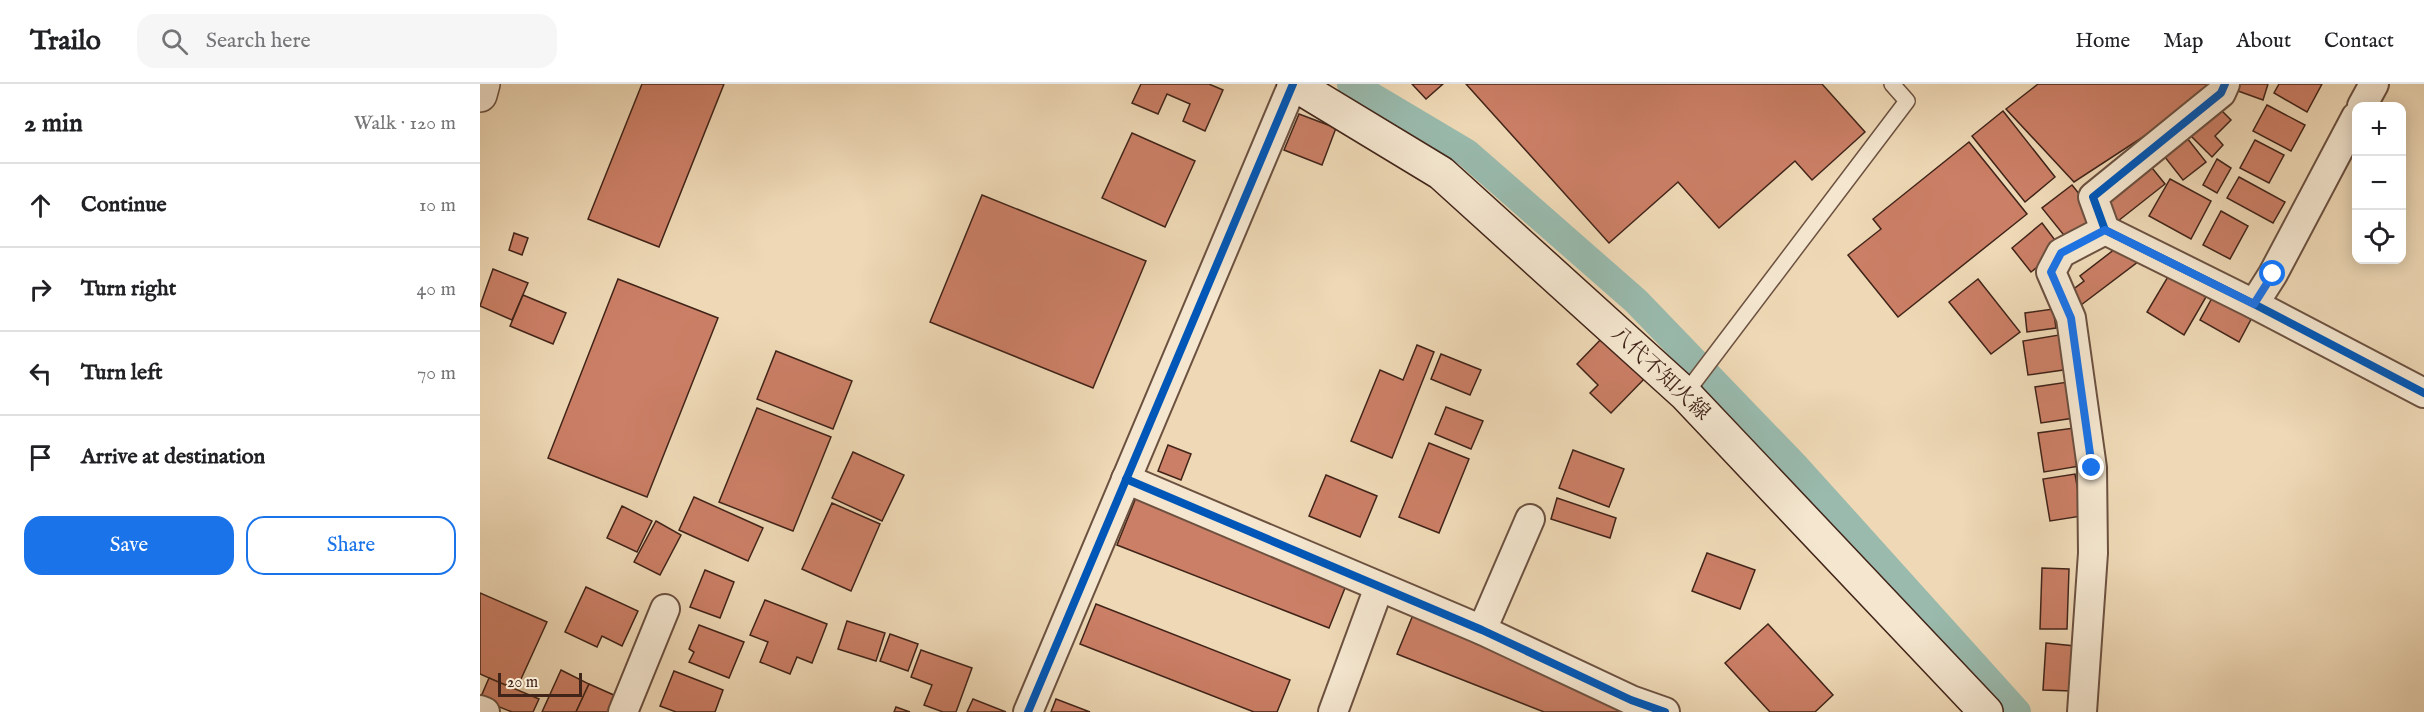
<!DOCTYPE html>
<html lang="en">
<head>
<meta charset="utf-8">
<style>
  :root { --surface:#fff; --page:#f6f6f6; --text:#202124; --muted:#757577; --line:#e0e0e0; --accent:#1a73e8 }
  body { margin:0; font-family:"IM FELL English","Noto Serif JP",serif; background:var(--page); color:var(--text) }
  .controls { position:absolute; right:18px; top:18px; display:grid; overflow:hidden; border-radius:12px; box-shadow:0 3px 15px #0003 }
  .controls button { width:54px; height:54px; display:grid; place-items:center; padding:0; border:0; border-bottom:2px solid var(--line); background:var(--surface); color:var(--text); font:30px sans-serif }
  .scale { position:absolute; left:18px; bottom:15px; width:84px; box-sizing:border-box; padding-left:6px; border:3px solid #412419; border-top:0; font-size:16px; line-height:21px; white-space:nowrap; color:#412419; -webkit-text-stroke:4px #f4e6cf; paint-order:stroke }
  .stop { position:absolute; width:18px; height:18px; margin:-14px; border:4px solid #1a73e8; border-radius:50%; background:#fff }
  .stop.end { background:#1a73e8; border-color:#fff; box-shadow:0 2px 6px #0008 }
  .list { margin:0; padding:0; list-style:none }
  h2 { display:flex; justify-content:space-between; align-items:center; height:78px; margin:0; padding:0 24px; font-size:26px }
  h2 small { font-size:20px; font-weight:400; color:var(--muted) }
  .list li { display:grid; grid-template-columns:39px 1fr auto; gap:18px; align-items:center; box-sizing:border-box; height:84px; padding:0 24px; border-top:2px solid var(--line) }
  .list b { display:block; font-size:22px; white-space:nowrap }
  .list em { font-size:20px; font-style:normal; color:var(--muted) }
  .actions { display:flex; gap:12px; padding:18px 24px }
  .actions a { flex:1; padding:14px 0; border:2px solid var(--accent); border-radius:18px; text-align:center; font-size:21px; color:var(--accent) }
  .actions .main { background:var(--accent); color:#fff }
  .icon { flex:none; width:33px; height:33px; fill:none; stroke:currentColor; stroke-width:2; stroke-linecap:round; stroke-linejoin:round }
  .map { position:relative; flex:none; width:1944px; height:628px; overflow:hidden }
  header { display:flex; align-items:center; gap:36px; box-sizing:border-box; height:84px; padding:0 30px; background:var(--surface); border-bottom:2px solid var(--line) }
  header strong { font-size:28px }
  nav { display:flex; gap:33px; margin-inline-start:auto; font-size:21px }
  .search { width:420px; height:54px; background:var(--page); display:flex; align-items:center; gap:15px; box-sizing:border-box; padding:0 21px; border-radius:18px; color:var(--muted); font-size:22px }
  main { display:flex }
  aside { flex:1; background:var(--surface) }
  .map>svg:first-child { display:block }
  .lines { fill:none; stroke-linecap:round; stroke-linejoin:round }
  .canal { stroke:#99baad; stroke-width:28 }
  .building { fill:#cb7f66; stroke:#412419; stroke-width:1.5 }
  .service-casing { stroke:#6c5140; stroke-width:18 }
  .minor-casing { stroke:#6c5140; stroke-width:32 }
  .tertiary-casing { stroke:#6c5140; stroke-width:36 }
  .secondary-casing { stroke:#412419; stroke-width:36 }
  .service { stroke:#f4e6cf; stroke-width:15 }
  .minor { stroke:#f4e6cf; stroke-width:28 }
  .tertiary { stroke:#f4e6cf; stroke-width:33 }
  .secondary { stroke:#f4e6cf; stroke-width:33 }
  .cycleway-casing { stroke:#f4e6cf; stroke-width:11 }
  .cycleway { stroke:#0057b8; stroke-width:8 }
  .route { stroke:#1a73e8; stroke-width:8 }
  .labels { text-anchor:middle; dominant-baseline:central; stroke-width:6; stroke-linejoin:round; paint-order:stroke }
  .street-label { font-size:21px; fill:#412419; stroke:#f4e6cf }
</style>
</head>
<body>
<header>
<strong>Trailo</strong>
<div class="search"><svg class="icon" aria-label="search" viewBox="0 0 24 24"><circle cx="10" cy="10" r="6"/><path d="M15 15l6 6"/></svg>Search here</div>
<nav><a>Home</a><a>Map</a><a>About</a><a>Contact</a></nav>
</header>
<main>
<aside>
<h2>2 min<small>Walk · 120 m</small></h2>
<ul class="list">
<li><svg class="icon" aria-label="ahead" viewBox="0 0 24 24"><path d="M12 20V5M6 11l6-6 6 6"/></svg><div><b>Continue</b></div><em>10 m</em></li>
<li><svg class="icon" aria-label="right" viewBox="0 0 24 24"><path d="M7 20v-9h11M14 6l5 5-5 5"/></svg><div><b>Turn right</b></div><em>40 m</em></li>
<li><svg class="icon" aria-label="left" viewBox="0 0 24 24"><path d="M17 20v-9H6M10 6l-5 5 5 5"/></svg><div><b>Turn left</b></div><em>70 m</em></li>
<li><svg class="icon" aria-label="arrive" viewBox="0 0 24 24"><path d="M6 21V4h12l-3 4 3 4H6"/></svg><div><b>Arrive at destination</b></div></li>
</ul>
<div class="actions"><a class="main">Save</a><a>Share</a></div>
</aside>
<div class="map">
<svg width="1944" height="628" viewBox="0 0 1944 628">
  <rect width="100%" height="100%" fill="#eed8b5"/>
  <filter id="stains"><feTurbulence type="fractalNoise" baseFrequency=".00333" numOctaves="4"/><feColorMatrix values="0 0 0 0 .2 0 0 0 0 .09 0 0 0 0 .02 0 0 0 .5 -.17"/></filter>
  <radialGradient id="worn" r=".72"><stop offset=".6" stop-color="#630" stop-opacity="0"/><stop offset="1" stop-color="#630" stop-opacity=".3"/></radialGradient>
  <g class="lines">
    <polyline class="canal" points="871,0 987,69 1156,217 1317,384 1537,628"/>
  </g>
  <g class="building">
    <polygon points="162,0 244,0 179,163 108,135"/>
    <polygon points="661,0 729,0 743,6 725,47 703,37 710,20 687,10 678,30 652,19"/>
    <polygon points="932,0 963,0 946,15"/>
    <polygon points="986,0 1342,0 1385,48 1332,96 1315,77 1239,144 1198,98 1129,159"/>
    <polygon points="1558,0 1738,0 1738,4 1594,98 1526,25"/>
    <polygon points="1760,0 1788,0 1783,16 1758,7"/>
    <polygon points="1799,0 1842,0 1827,28 1794,9"/>
    <polygon points="1735,20 1751,36 1735,52 1743,61 1732,73 1707,48"/>
    <polygon points="1787,21 1825,41 1811,67 1773,47"/>
    <polygon points="1523,27 1575,93 1545,118 1492,52"/>
    <polygon points="819,30 856,44 842,81 804,66"/>
    <polygon points="652,49 715,77 685,143 622,114"/>
    <polygon points="1707,54 1726,78 1703,96 1684,72"/>
    <polygon points="1775,56 1804,71 1789,99 1760,84"/>
    <polygon points="1489,58 1547,130 1418,233 1368,171 1401,145 1393,135"/>
    <polygon points="1737,75 1751,84 1737,109 1723,101"/>
    <polygon points="1668,79 1685,100 1638,137 1621,116"/>
    <polygon points="1759,93 1805,118 1793,139 1747,114"/>
    <polygon points="1690,95 1731,117 1711,155 1669,132"/>
    <polygon points="1592,101 1616,131 1587,155 1562,124"/>
    <polygon points="502,111 666,177 613,304 450,238"/>
    <polygon points="1741,127 1768,142 1750,175 1723,161"/>
    <polygon points="1562,139 1581,164 1551,188 1532,164"/>
    <polygon points="34,149 48,154 42,171 29,166"/>
    <polygon points="1644,158 1659,177 1601,221 1591,207 1604,197 1600,192"/>
    <polygon points="13,185 48,199 32,236 0,222"/>
    <polygon points="1689,191 1726,213 1704,251 1667,228"/>
    <polygon points="138,195 238,234 167,413 68,374"/>
    <polygon points="1498,195 1540,248 1511,270 1469,218"/>
    <polygon points="1737,205 1776,226 1759,258 1720,236"/>
    <polygon points="43,211 86,229 73,260 30,242"/>
    <polygon points="1573,225 1576,244 1547,248 1545,229"/>
    <polygon points="1585,250 1590,285 1548,291 1543,257"/>
    <polygon points="1125,251 1167,292 1131,329 1110,309 1118,301 1097,280"/>
    <polygon points="937,261 954,268 912,374 871,357 900,286 923,296"/>
    <polygon points="296,267 372,297 353,345 277,315"/>
    <polygon points="961,270 1001,286 990,311 951,295"/>
    <polygon points="1588,298 1594,334 1561,339 1555,303"/>
    <polygon points="966,323 1003,337 991,365 955,350"/>
    <polygon points="277,324 351,353 313,447 239,418"/>
    <polygon points="1594,344 1600,382 1564,388 1558,349"/>
    <polygon points="949,359 989,375 959,449 919,433"/>
    <polygon points="688,361 711,370 701,396 678,387"/>
    <polygon points="1093,366 1144,385 1129,423 1079,404"/>
    <polygon points="373,368 424,391 402,437 352,414"/>
    <polygon points="1595,390 1602,432 1570,437 1563,395"/>
    <polygon points="846,391 897,412 880,453 829,432"/>
    <polygon points="657,411 869,494 849,544 637,461"/>
    <polygon points="214,413 283,444 268,477 199,446"/>
    <polygon points="1077,414 1136,434 1130,454 1071,435"/>
    <polygon points="352,419 400,440 371,507 322,485"/>
    <polygon points="142,422 172,437 157,468 127,454"/>
    <polygon points="176,437 201,451 180,491 154,478"/>
    <polygon points="1227,469 1275,486 1260,525 1212,507"/>
    <polygon points="1562,484 1589,485 1587,545 1560,545"/>
    <polygon points="225,486 254,498 240,534 210,523"/>
    <polygon points="106,503 158,527 142,562 122,552 117,563 85,548"/>
    <polygon points="0,509 67,538 36,606 0,590"/>
    <polygon points="285,516 347,540 332,579 317,573 310,590 280,578 288,558 270,551"/>
    <polygon points="616,520 810,596 797,628 774,628 600,560"/>
    <polygon points="933,531 1145,615 1139,628 1064,628 917,570"/>
    <polygon points="367,537 405,549 396,577 358,565"/>
    <polygon points="1288,540 1353,611 1335,628 1290,628 1245,579"/>
    <polygon points="219,541 264,558 249,594 209,578 214,568 209,565"/>
    <polygon points="410,550 438,560 428,587 400,577"/>
    <polygon points="1566,559 1595,562 1592,607 1563,606"/>
    <polygon points="441,566 492,584 476,628 463,628 444,621 452,601 431,593"/>
    <polygon points="81,586 109,600 96,628 62,628"/>
    <polygon points="194,587 243,606 235,628 196,628 180,622"/>
    <polygon points="9,594 59,615 53,628 32,628 0,615"/>
    <polygon points="109,600 136,612 129,628 96,628"/>
    <polygon points="493,615 526,628 487,628"/>
    <polygon points="576,615 610,628 571,628"/>
    <polygon points="416,623 430,628 414,628"/>
  </g>
  <g class="lines">
    <defs>
      <polyline id="service" points="1205,310 1427,17 1412,0"/>
      <g id="minor">
        <polyline points="1745,0 1741,9 1613,113 1625,146 1774,220 1944,309"/>
        <polyline points="1882,22 1894,0"/>
        <polyline points="1774,220 1793,190 1876,33"/>
        <polyline points="646,395 1002,546 1151,616 1185,628"/>
        <polyline points="1002,546 1050,435"/>
        <polyline points="0,626 5,628"/>
        <polyline points="143,628 185,525"/>
        <polyline points="548,628 813,0"/>
        <polyline points="853,628 899,503"/>
        <polyline points="1602,628 1613,469 1612,384 1591,234 1571,188 1581,169 1625,146"/>
      </g>
      <polyline id="tertiary" points="0,11 3,0"/>
      <polyline id="secondary" points="814,0 961,89 1205,310 1506,628"/>
    </defs>
    <use href="#service" class="service-casing"/>
    <use href="#minor" class="minor-casing"/>
    <use href="#tertiary" class="tertiary-casing"/>
    <use href="#secondary" class="secondary-casing"/>
    <use href="#service" class="service"/>
    <use href="#minor" class="minor"/>
    <use href="#tertiary" class="tertiary"/>
    <use href="#secondary" class="secondary"/>
    <defs>
      <g id="cycleway">
        <polyline points="1745,0 1741,9 1613,113 1625,146 1774,220 1944,309"/>
        <polyline points="646,395 1002,546 1151,616 1185,628"/>
        <polyline points="548,628 813,0"/>
      </g>
    </defs>
    <use href="#cycleway" class="cycleway-casing"/>
    <use href="#cycleway" class="cycleway"/>
  </g>
  <g class="lines">
    <polyline class="route" points="1612,384 1591,234 1571,188 1581,169 1625,146 1774,220 1793,190"/>
  </g>
  <g class="labels">
    <g class="street-label">
      <text transform="translate(1180 290) rotate(43)">八代不知火線</text>
    </g>
  </g>
  <rect width="100%" height="100%" filter="url(#stains)"/>
  <rect width="100%" height="100%" fill="url(#worn)"/>
</svg>
<div class="controls">
<button>+</button>
<button>−</button>
<button><svg class="icon" aria-label="locate" viewBox="0 0 24 24"><circle cx="12" cy="12" r="6"/><path d="M12 2v4M12 18v4M2 12h4M18 12h4"/></svg></button>
</div>
<div class="scale">20 m</div>
<div class="stop" style="left:1793px;top:190px"></div>
<div class="stop end" style="left:1612px;top:384px"></div>
</div>
</main>
</body>
</html>
